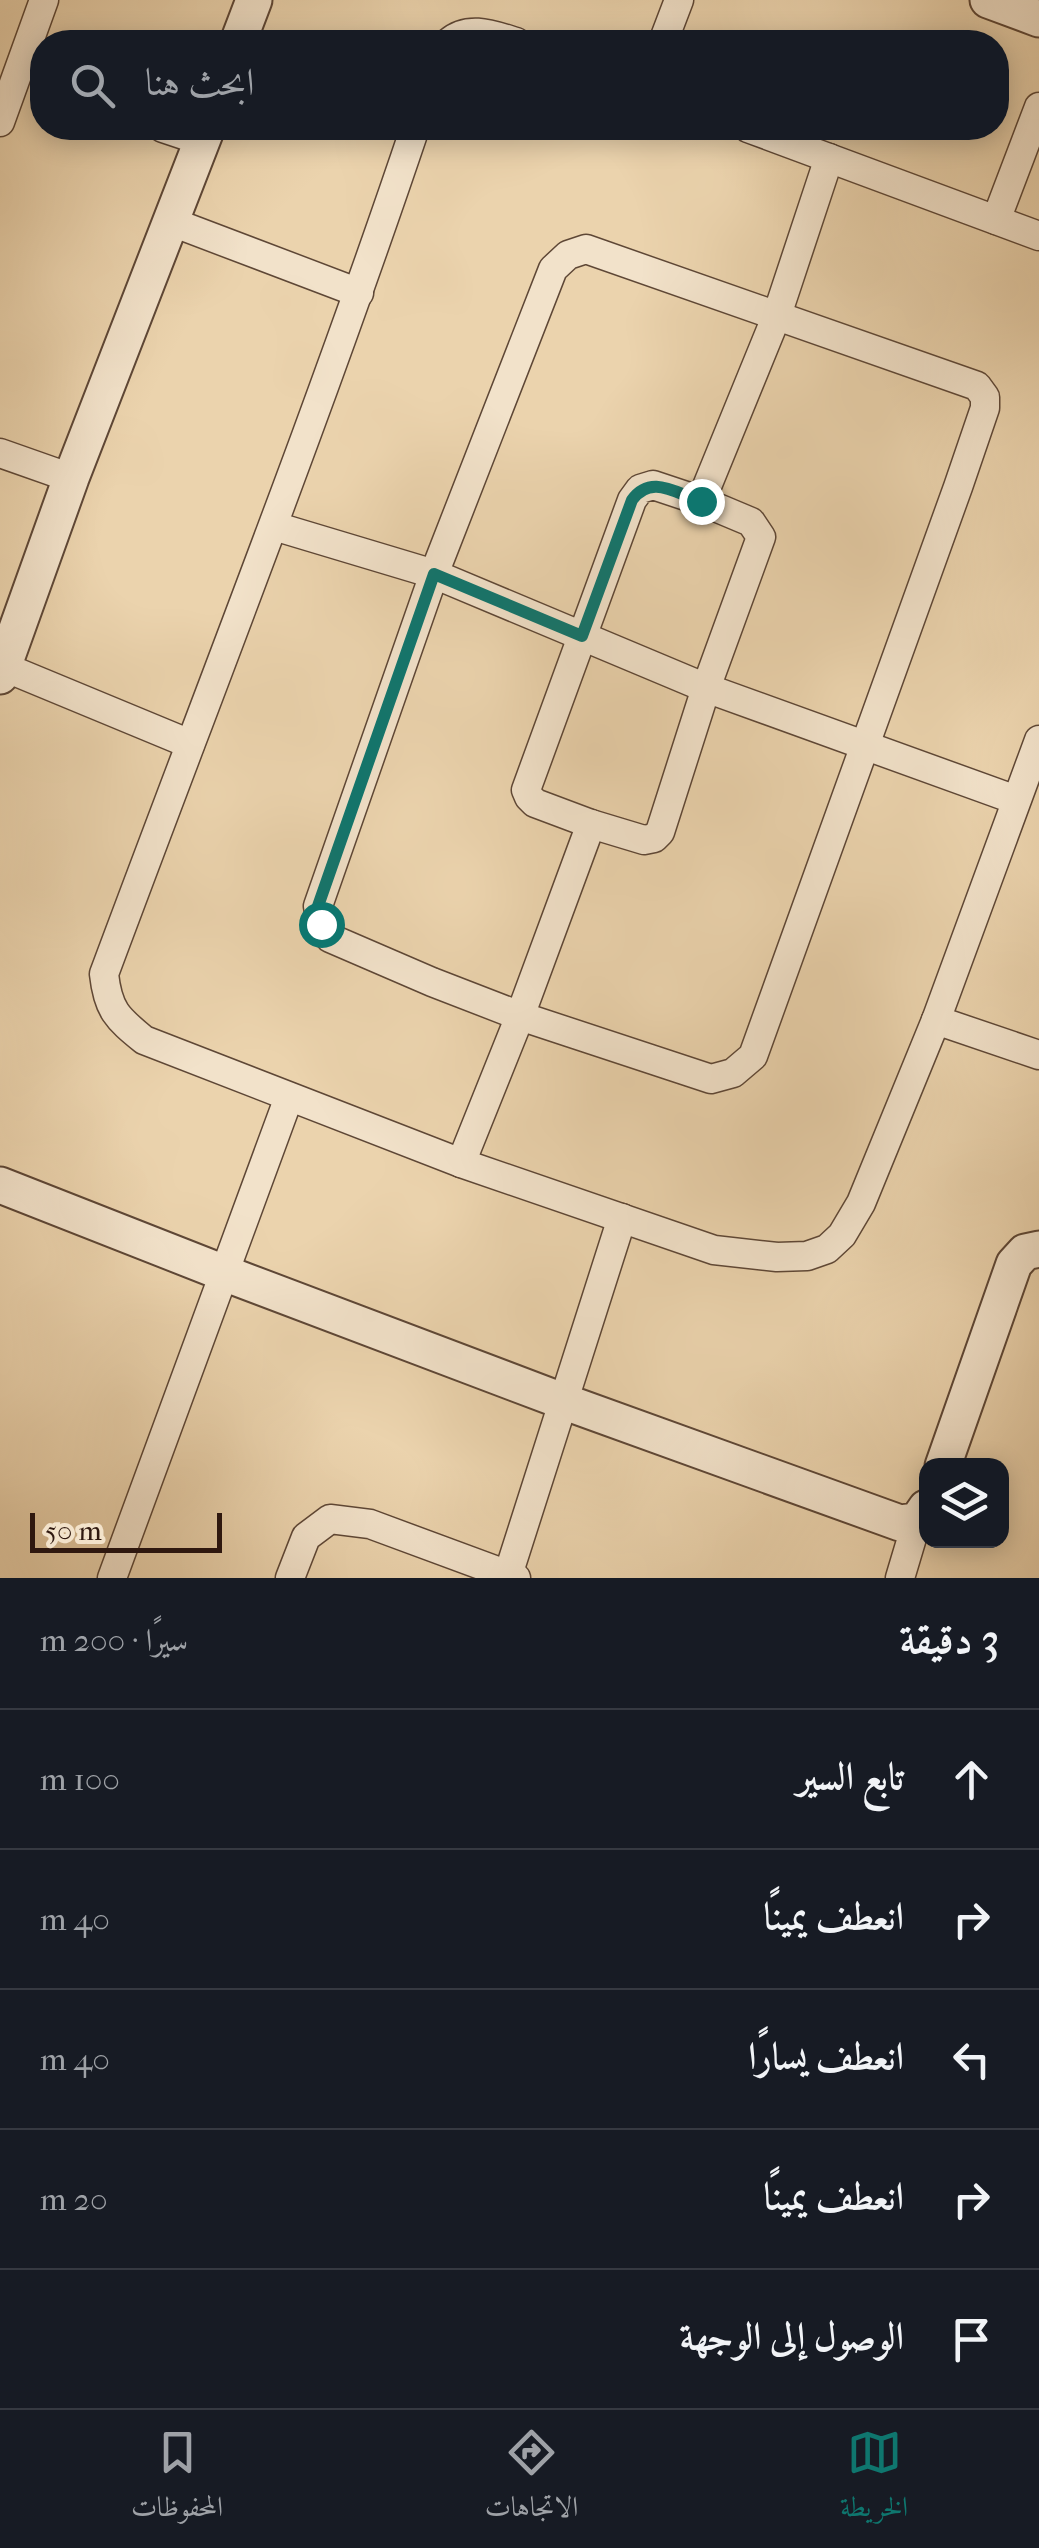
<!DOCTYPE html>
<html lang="ar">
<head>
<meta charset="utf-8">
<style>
  :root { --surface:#171b24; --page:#242831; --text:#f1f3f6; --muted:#9ea1a6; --line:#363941; --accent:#0f766e }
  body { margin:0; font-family:"IM FELL French Canon",Amiri,serif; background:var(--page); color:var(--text); direction:rtl }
  .controls { position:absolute; right:30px; bottom:30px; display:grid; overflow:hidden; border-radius:20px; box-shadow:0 5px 25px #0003 }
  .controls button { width:90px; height:90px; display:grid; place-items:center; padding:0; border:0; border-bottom:2px solid var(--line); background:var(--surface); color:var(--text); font:50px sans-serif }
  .scale { position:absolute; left:30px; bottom:25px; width:192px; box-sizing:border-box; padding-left:10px; border:5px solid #2f180f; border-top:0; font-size:28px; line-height:35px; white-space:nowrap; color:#2f180f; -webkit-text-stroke:8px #f2e2ca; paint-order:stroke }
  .stop { position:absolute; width:30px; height:30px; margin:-22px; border:8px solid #0f766e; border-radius:50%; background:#fff }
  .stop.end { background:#0f766e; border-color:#fff; box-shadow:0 2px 10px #0008 }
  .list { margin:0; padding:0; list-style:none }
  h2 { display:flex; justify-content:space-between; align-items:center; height:130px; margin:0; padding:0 40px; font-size:42px }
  h2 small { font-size:32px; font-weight:400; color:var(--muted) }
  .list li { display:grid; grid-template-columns:65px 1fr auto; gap:30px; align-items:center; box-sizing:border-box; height:140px; padding:0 40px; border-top:2px solid var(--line) }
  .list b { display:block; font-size:38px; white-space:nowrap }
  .list em { font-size:32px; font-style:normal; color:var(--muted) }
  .icon { flex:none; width:55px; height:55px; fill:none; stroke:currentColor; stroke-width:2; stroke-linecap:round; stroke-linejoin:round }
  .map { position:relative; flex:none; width:1039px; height:1578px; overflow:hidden; direction:ltr }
  .search { position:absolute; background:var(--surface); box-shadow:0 5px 25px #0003; left:30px; right:30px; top:30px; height:110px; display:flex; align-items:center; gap:25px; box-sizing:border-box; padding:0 35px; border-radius:40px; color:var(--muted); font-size:38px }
  .sheet { height:830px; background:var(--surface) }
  nav { display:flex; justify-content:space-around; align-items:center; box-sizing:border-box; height:140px; border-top:2px solid var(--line); background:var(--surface); font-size:28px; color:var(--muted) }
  nav a { display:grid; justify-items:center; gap:5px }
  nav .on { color:var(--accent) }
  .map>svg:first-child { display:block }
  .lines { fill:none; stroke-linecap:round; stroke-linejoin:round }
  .minor-casing { stroke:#5e4736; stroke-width:31 }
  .tertiary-casing { stroke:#5e4736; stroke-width:39 }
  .minor { stroke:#f2e2ca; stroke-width:28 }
  .tertiary { stroke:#f2e2ca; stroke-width:35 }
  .route { stroke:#0f766e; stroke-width:12 }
</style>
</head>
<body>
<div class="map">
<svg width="1039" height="1578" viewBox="0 0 1039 1578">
  <rect width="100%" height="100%" fill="#ebd3ad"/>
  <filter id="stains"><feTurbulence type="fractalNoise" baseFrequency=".002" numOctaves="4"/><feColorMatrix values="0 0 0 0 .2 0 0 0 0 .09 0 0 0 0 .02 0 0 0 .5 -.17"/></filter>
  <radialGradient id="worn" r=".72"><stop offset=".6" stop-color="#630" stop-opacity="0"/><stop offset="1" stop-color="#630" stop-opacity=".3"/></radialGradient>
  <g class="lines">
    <defs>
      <g id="minor">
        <path d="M 449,42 C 469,25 493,35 516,42"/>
        <polyline points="663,42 679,0"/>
        <polyline points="0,122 44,0"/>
        <polyline points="163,128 202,141"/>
        <path d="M 415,128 C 319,413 209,692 104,974 C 108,1010 117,1018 144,1040 L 461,1163 L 714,1250 L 777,1257 L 807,1256 L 827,1249 L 842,1235 L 861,1203 L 936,1020 L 1039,740"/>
        <polyline points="748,128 1039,236"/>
        <polyline points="996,220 1039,107"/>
        <polyline points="172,222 359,293"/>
        <polygon points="586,249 977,386 985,397 985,408 958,487 753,1056 733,1073 711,1079 520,1016 432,982 330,938 321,924 318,906 434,574 553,269 568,255"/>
        <polyline points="0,453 71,478"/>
        <polygon points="653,485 701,501 751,522 761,537 706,688 660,832 654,838 644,840 591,824 535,803 529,797 526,790 632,500 640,489"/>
        <polyline points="701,501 777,315 829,158"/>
        <polyline points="274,526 434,574 706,688 1016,800"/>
        <polyline points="4,667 190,744"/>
        <polyline points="936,1020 1039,1055"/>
        <polyline points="461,1163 520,1016 591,824"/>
        <polyline points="508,1575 622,1218"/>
        <polyline points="112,1578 289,1097"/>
        <polyline points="290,1578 306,1537 330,1519 370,1524 516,1578"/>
        <polyline points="900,1578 917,1521"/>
      </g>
      <g id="tertiary">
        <polyline points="988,0 1039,19"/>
        <polyline points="238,42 254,0"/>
        <polyline points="0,676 71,478 207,128"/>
        <polyline points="0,1185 224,1273 565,1402 900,1523 917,1521 926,1508"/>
        <polyline points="943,1466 1014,1264 1025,1252 1039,1249"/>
      </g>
    </defs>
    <use href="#minor" class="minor-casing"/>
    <use href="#tertiary" class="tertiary-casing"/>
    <use href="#minor" class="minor"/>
    <use href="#tertiary" class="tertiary"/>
  </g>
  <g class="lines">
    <path class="route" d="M 321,924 L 318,906 L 434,574 L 582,636 L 632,500 C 651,474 675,493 701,501"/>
  </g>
  <rect width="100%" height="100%" filter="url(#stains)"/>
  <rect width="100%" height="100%" fill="url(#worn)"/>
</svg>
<div class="controls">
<button><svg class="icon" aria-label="layers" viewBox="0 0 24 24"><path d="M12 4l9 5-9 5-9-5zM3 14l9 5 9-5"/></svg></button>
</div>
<div class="scale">50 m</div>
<div class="stop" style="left:321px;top:924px"></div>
<div class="stop end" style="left:701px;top:501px"></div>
<div class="search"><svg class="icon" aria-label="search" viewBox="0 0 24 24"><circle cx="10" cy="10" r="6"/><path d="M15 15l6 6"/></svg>ابحث هنا</div>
</div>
<section class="sheet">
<h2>3 دقيقة<small>سيرًا · 200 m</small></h2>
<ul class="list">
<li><svg class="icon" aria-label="ahead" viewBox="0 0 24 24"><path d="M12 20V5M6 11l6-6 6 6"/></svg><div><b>تابع السير</b></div><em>100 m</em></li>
<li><svg class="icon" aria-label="right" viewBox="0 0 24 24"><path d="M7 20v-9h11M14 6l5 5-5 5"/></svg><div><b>انعطف يمينًا</b></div><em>40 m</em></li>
<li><svg class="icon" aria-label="left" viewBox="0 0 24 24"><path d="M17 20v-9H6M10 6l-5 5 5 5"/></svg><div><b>انعطف يسارًا</b></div><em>40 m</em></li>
<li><svg class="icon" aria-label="right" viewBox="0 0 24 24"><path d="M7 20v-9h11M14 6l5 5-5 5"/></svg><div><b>انعطف يمينًا</b></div><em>20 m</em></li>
<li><svg class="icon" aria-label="arrive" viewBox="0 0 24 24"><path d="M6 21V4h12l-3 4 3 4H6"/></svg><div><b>الوصول إلى الوجهة</b></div></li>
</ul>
</section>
<nav>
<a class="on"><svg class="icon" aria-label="map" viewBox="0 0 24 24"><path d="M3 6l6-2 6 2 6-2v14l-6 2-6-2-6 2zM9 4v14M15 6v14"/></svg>الخريطة</a>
<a><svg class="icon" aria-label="directions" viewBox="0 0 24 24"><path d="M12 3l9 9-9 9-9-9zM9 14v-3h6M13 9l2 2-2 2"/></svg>الاتجاهات</a>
<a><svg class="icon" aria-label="saved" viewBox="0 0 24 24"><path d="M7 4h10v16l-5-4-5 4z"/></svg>المحفوظات</a>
</nav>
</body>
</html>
